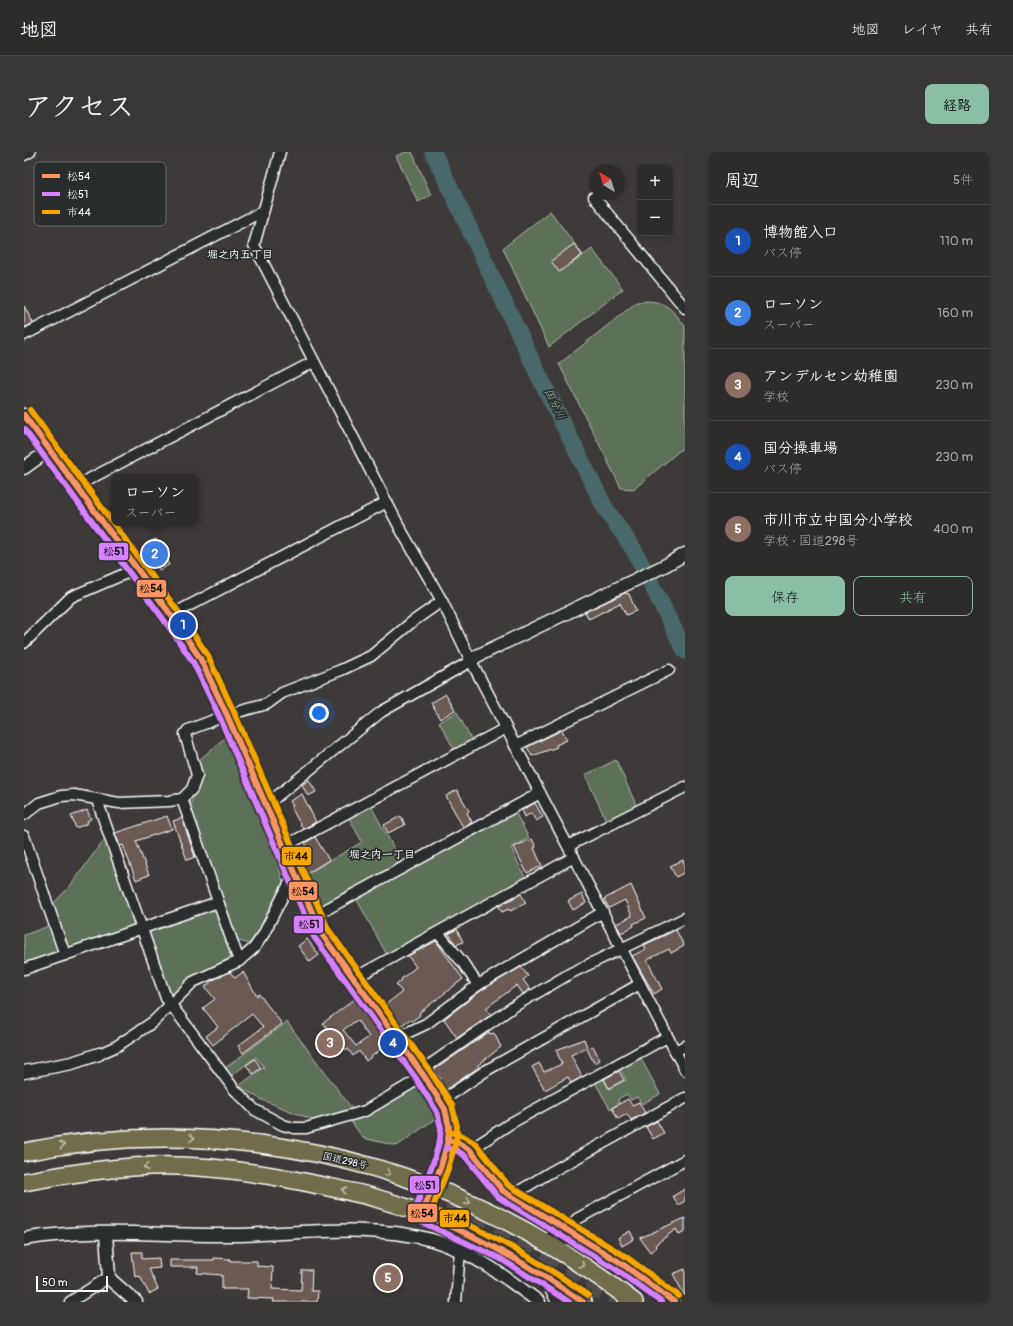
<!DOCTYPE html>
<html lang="ja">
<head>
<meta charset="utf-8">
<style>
  :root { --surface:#2e2c2b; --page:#3a3837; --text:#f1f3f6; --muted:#a7a7a9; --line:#494847; --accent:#8abfa5 }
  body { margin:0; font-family:Pangolin,"Klee One",sans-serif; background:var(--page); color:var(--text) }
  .controls { position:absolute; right:12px; top:12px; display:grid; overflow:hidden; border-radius:8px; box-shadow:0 2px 6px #0003 }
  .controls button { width:36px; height:36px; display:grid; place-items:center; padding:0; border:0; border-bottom:1px solid var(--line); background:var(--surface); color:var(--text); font:20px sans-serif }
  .compass { position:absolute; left:565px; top:12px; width:36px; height:36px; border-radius:50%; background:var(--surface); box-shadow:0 2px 6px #0003; rotate:322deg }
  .scale { position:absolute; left:12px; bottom:10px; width:72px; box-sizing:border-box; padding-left:4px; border:2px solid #fff; border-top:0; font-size:11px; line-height:14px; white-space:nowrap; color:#fff; -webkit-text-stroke:3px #2a2d2e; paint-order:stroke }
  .you { position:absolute; left:295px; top:561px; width:14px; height:14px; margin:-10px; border:3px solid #fff; border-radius:50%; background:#1a73e8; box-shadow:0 0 0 6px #1a73e833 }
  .badge { display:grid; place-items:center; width:26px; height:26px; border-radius:50%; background:var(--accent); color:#fff; font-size:13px; font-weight:700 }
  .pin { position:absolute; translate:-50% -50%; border:2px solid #fff; box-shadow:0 1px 4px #0006 }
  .popup { position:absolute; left:87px; top:322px; width:88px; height:52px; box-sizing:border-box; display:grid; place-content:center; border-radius:8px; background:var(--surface); filter:drop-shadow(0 1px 3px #0005); font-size:13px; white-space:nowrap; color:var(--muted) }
  .popup b { font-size:15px; color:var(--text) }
  .popup::after { content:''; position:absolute; left:50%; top:100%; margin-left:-8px; border:8px solid transparent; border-top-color:var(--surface) }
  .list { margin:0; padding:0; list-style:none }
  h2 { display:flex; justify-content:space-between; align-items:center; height:52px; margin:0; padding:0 16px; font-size:17px }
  h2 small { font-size:13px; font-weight:400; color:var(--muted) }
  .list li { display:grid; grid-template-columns:26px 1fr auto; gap:12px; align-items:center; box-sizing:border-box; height:72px; padding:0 16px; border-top:1px solid var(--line) }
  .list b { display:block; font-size:15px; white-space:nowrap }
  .list p { margin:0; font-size:13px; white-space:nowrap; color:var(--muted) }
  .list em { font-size:13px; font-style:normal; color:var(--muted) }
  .actions { display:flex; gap:8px; padding:12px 16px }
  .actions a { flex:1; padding:9px 0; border:1px solid var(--accent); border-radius:8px; text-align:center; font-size:14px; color:var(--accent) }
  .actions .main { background:var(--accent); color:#111 }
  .map { position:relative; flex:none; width:661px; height:1150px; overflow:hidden; border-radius:8px }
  header { display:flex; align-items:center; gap:24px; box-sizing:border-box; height:56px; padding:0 20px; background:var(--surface); border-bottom:1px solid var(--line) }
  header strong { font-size:19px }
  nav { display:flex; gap:22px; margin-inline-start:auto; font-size:14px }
  .intro { display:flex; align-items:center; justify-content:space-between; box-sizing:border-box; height:96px; padding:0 24px }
  h1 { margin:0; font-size:28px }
  .button { padding:10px 18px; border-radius:8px; background:var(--accent); color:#111; font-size:14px; font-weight:700 }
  main { display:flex; gap:24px; padding:0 24px }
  aside { flex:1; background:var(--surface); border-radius:8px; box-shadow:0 2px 6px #0003 }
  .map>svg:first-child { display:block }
  .green { fill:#5d7059; stroke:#aeb8ac }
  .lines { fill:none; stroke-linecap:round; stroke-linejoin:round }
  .river { stroke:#49676b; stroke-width:17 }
  .building { fill:#6b5a53; stroke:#fff; fill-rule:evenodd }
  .motorway-tunnel { stroke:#514e4d; stroke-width:18; stroke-dasharray:18 9; stroke-linecap:butt }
  .minor-casing { stroke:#fff; stroke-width:13 }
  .tertiary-casing { stroke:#fff; stroke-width:15 }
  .trunk-casing { stroke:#fff; stroke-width:20 }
  .minor { stroke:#2a2d2e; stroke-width:10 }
  .tertiary { stroke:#2a2d2e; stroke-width:12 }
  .trunk { stroke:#716d4b; stroke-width:17 }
  .bus-1-casing { stroke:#2a2d2e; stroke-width:9 }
  .bus-2-casing { stroke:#2a2d2e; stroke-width:9 }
  .bus-3-casing { stroke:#2a2d2e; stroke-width:9 }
  .bus-1 { stroke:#fb9564; stroke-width:6 }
  .bus-2 { stroke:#d880ff; stroke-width:6 }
  .bus-3 { stroke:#f7a600; stroke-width:6 }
  .oneway { stroke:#bfbdae }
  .labels { text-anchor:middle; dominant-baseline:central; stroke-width:3.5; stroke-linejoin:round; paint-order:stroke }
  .street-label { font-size:10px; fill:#fff; stroke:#2a2d2e }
  .neighbourhood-label { font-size:11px; font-weight:bold; fill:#fff; stroke:#2a2d2e }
  .water-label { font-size:11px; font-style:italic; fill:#adbbbc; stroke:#2a2d2e }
  .key { fill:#2a2d2e; stroke:#6a6c6d; stroke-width:1 }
  .key-label { font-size:11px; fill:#fff }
  .line-badge { stroke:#2a2d2e; stroke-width:1.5 }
  .pale-badge-label { font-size:11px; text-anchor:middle; font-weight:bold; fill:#111 }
</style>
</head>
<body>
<header>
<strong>地図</strong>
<nav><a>地図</a><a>レイヤ</a><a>共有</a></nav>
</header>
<div class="intro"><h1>アクセス</h1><a class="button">経路</a></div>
<main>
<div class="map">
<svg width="661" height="1150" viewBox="0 0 661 1150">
  <rect width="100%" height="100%" fill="#3e3a39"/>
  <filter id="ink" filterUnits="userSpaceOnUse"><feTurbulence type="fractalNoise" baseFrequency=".025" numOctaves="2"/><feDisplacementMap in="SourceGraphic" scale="8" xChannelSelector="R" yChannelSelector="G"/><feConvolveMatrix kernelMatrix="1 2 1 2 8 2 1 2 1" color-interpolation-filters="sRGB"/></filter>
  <g filter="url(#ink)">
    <g class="green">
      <polygon points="382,0 388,0 407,43 394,50 372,4"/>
      <polygon points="526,59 559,103 547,112 568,97 599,137 525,195 479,96"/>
      <path d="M 625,149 C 644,151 649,159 661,174 L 661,294 L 610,337 L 597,336 L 535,212 L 613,150 Z"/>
      <polygon points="433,560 448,589 431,599 415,570"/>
      <polygon points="205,582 244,674 259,730 234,780 225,792 212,788 165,656 177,626 176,615 174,609"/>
      <polygon points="592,608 613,655 583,670 561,623"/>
      <polygon points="347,654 378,711 297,756 292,756 278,725 338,690 325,666"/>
      <polygon points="491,660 505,686 487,696 502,727 363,803 332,746"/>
      <polygon points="81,686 111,772 110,776 44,798 28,753 47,733"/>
      <polygon points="187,756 191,757 208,804 206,808 147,844 144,842 123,781 125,778"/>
      <polygon points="25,774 34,800 0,813 0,783"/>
      <polygon points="263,870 329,958 289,968 236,947 215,934 240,915 232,905 207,924 201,916"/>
      <polygon points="615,903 636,942 618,952 613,945 607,948 603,942 594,947 595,951 586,957 569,927 577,923 585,937 602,928 594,913"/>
      <polygon points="395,931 415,964 373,994 339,986 326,968"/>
    </g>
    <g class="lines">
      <polyline class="river" points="409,0 515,224 580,354 610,398 661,499"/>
    </g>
    <g class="building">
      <polygon points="550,92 558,103 535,120 527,109"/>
      <polygon points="0,154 9,171 0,176"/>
      <polygon points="132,387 145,413 135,418 122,392"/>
      <polygon points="601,441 605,442 612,459 602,463 596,451 565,467 561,460"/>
      <polygon points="422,542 431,558 416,567 407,551"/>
      <polygon points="538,578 543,588 532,593 533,595 508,604 503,595"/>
      <polygon points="285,628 292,640 284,644 278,633"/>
      <polygon points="433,638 445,659 443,661 448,670 439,675 422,644"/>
      <polygon points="278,642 292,670 279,677 267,655 269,654 266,649"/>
      <polygon points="511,651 519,665 512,669 507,661 501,665 498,658"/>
      <polygon points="63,658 67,667 63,669 64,671 52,676 47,664"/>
      <polygon points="143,664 148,677 112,689 125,723 112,728 99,693 96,694 91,681"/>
      <polygon points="377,664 381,673 364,681 360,673"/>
      <polygon points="158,666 171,705 163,708 149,669"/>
      <polygon points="291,685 305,708 280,723 276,713 284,707 278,696 283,693 281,691"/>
      <polygon points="508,687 512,695 510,696 518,714 503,721 490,695"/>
      <polygon points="659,708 661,720 652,725 646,714"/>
      <polygon points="607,733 622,766 609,772 610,774 597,781 592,772 608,764 601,748 585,756 580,747"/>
      <polygon points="497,742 502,751 486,759 485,757 478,760 475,754"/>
      <polygon points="558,742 562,751 549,758 544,749"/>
      <polygon points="433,777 439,790 432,793 425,782"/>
      <polygon points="652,778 660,794 647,801 645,797 623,808 638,837 630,842 608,804 622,797 620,793"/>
      <polygon points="283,787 295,803 286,810 274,794"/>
      <polygon points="412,789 439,827 395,861 396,863 388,869 386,867 374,876 361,853 378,840 372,833 378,828 377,827 392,815 384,804"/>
      <polygon points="497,815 504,824 499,828 506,837 499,842 493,833 462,856 467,863 433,886 420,867 458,838"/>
      <polygon points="206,820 211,826 219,820 233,844 235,842 258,872 219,901 214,894 239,875 228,862 189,893 182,884 194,875 179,856 191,847 181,835 189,828"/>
      <path d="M 331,847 L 362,886 L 354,892 L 357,897 L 342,909 L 335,899 L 329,904 L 324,897 L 322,898 L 299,871 ZM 333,868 L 345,885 L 332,894 L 319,878 Z"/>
      <polygon points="465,880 466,882 470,881 477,895 454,913 455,915 419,940 413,930 417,927 410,918"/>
      <polygon points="560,887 563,895 547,903 558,925 547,931 544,925 521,938 508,915 515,911 520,920 538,912 532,898"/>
      <polygon points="569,894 576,908 570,911 563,897"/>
      <polygon points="231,907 237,916 229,922 222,913"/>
      <polygon points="595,919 600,928 585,936 580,927"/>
      <polygon points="604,947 608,953 615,950 621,961 607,968 603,962 594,967 588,956"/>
      <polygon points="633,969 640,981 629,987 622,975"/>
      <polygon points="661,1037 661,1049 654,1053 649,1044"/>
      <polygon points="661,1066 661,1080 655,1083 652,1077 631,1093 633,1095 626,1100 616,1086"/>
      <polygon points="606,1079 610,1087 598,1094 594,1086"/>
      <polygon points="108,1100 118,1100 118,1107 135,1106 136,1116 125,1117 134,1137 125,1142 116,1124 111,1125"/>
      <polygon points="190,1106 206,1107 206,1109 233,1109 233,1114 249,1115 248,1137 277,1138 278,1118 288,1118 287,1139 294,1139 293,1150 249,1150 250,1147 223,1146 224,1137 198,1137 198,1123 173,1121 174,1115 146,1115 146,1108 190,1108"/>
      <polygon points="661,1117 661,1144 649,1122"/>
    </g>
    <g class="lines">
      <path class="motorway-tunnel" d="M 424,1050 C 483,1078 540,1110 591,1150"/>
      <defs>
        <g id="minor">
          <polyline points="256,0 230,93 377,378 418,449 447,509 661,918"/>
          <polyline points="0,3 6,0"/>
          <polyline points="570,45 661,156"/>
          <polyline points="0,183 239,59"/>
          <polyline points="52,334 289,210"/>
          <polyline points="147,463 363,350"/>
          <polyline points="0,491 47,445 112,417"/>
          <polyline points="491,594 645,518"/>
          <polyline points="158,647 215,809"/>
          <polyline points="73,648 142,846 210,937 231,958 259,973 270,976 282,976 341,959 400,924"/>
          <polyline points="242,653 357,560 447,509"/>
          <polyline points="0,663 15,651 37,644 50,643 95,651 145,649 158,647 168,637 173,623 161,582 164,578 203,563 243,552 258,541 317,518 347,504 388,470 418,449"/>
          <polyline points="0,684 41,803"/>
          <polyline points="544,694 661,635"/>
          <polyline points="259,695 482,576"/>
          <polyline points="290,764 516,641"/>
          <polyline points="414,781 439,811 454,833"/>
          <polyline points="0,817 194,750"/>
          <polyline points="329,827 550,705"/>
          <polyline points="372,886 402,872 454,833 579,760"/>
          <polyline points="651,899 661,894"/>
          <polyline points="75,902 93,894 129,870 169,830 215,809 230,796 239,783 270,722"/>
          <polyline points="397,919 489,855 547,821 661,766"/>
          <polyline points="417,949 463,918 616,832"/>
          <polyline points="446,998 487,971 643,885"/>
          <polyline points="487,1044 525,1021 661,946"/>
          <polyline points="543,1077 553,1067 661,1008"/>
          <polyline points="526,1085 535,1090 556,1085"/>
          <polyline points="529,1129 527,1139 533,1150"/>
          <polyline points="46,1150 85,1125"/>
          <polyline points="432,1150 436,1098"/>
        </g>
        <g id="tertiary">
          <polyline points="0,263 147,463 176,506 203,563 297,781 400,924 421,957 425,975 424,988 417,1014 398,1062"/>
          <polyline points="0,316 25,298"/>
          <polyline points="447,509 453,504 640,414 661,402"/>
          <polyline points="0,920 48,911 75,902"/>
          <polyline points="424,988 435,991 446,998 479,1039 597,1111 650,1150"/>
          <polyline points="82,1082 85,1125 88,1129 112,1150"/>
          <path d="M 0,1087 C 69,1075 143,1084 212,1083 C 276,1082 346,1071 408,1088 C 449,1100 481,1125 515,1150"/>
        </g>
        <g id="trunk">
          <path d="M 0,1000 C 152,969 320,990 461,1058 C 513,1083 564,1115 610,1150"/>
          <path d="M 0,1030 C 42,1022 83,1016 126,1014 C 179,1012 232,1020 285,1031 C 308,1036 332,1040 355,1047 C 428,1068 497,1106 559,1150"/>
        </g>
      </defs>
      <use href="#minor" class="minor-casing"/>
      <use href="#tertiary" class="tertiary-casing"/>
      <use href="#trunk" class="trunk-casing"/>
      <use href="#minor" class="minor"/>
      <use href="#tertiary" class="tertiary"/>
      <use href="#trunk" class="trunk"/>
      <defs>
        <g id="bus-1">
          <path d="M 0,263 L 147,463 L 176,506 L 203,563 L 297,781 L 400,924 L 421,957 L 425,975 L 424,988 L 417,1014 L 398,1062 C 456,1085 508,1114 559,1150"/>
          <polyline points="424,988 435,991 446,998 479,1039 597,1111 650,1150"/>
        </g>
        <g id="bus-2">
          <polyline points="0,277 140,468 169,510 196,566 290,785 393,928 413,960 417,976 416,987 409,1011 390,1060 391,1067 477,1107 545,1150"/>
          <polyline points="422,996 432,998 441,1004 474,1045 593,1118 637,1150"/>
        </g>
        <g id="bus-3">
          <path d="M 6,258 L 153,458 L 183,502 L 210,560 L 304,777 L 406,919 L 428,953 L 433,974 L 432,989 L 424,1017 L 408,1057 C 464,1079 515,1109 564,1143"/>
          <polyline points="426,980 439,984 452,992 484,1033 601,1104 655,1144"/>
        </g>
      </defs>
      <use href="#bus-1" class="bus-1-casing"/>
      <use href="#bus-2" class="bus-2-casing"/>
      <use href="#bus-3" class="bus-3-casing"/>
      <use href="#bus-1" class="bus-1"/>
      <use href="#bus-2" class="bus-2"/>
      <use href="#bus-3" class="bus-3"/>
    </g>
    <defs><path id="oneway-chevron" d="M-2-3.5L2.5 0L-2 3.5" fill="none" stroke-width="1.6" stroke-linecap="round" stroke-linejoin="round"/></defs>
    <g class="oneway">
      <use href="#oneway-chevron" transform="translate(168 986) rotate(2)"/>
      <use href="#oneway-chevron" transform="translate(38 993) rotate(-8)"/>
      <use href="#oneway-chevron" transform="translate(122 1015) rotate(177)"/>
      <use href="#oneway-chevron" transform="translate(364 1021) rotate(17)"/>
      <use href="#oneway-chevron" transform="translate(320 1038) rotate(-168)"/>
      <use href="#oneway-chevron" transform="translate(444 1050) rotate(24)"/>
      <use href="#oneway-chevron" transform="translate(558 1113) rotate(34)"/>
    </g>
  </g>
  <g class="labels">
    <g class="street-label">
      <text transform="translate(321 1009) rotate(13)">国道298号</text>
    </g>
    <g class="neighbourhood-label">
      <text x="216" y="102">堀之内五丁目</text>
      <text x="358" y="702">堀之内一丁目</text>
    </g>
    <g class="water-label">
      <text transform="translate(531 252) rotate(64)">国分川</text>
    </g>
  </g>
  <rect x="10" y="10" width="132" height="64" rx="6" class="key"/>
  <rect x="18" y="22" width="18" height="4" fill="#fb9564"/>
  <rect x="18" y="40" width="18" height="4" fill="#d880ff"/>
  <rect x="18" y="58" width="18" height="4" fill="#f7a600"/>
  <g class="key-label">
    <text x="43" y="28">松54</text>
    <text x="43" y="46">松51</text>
    <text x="43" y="64">市44</text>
  </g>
  <g class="line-badge">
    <rect x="74" y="390" width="31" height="19" rx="4" fill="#d880ff"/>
    <rect x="112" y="427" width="31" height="19" rx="4" fill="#fb9564"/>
    <rect x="257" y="694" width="31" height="20" rx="4" fill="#f7a600"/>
    <rect x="264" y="729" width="30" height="20" rx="4" fill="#fb9564"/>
    <rect x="269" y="763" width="31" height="19" rx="4" fill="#d880ff"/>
    <rect x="385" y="1023" width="31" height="19" rx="4" fill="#d880ff"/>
    <rect x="383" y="1051" width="31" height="20" rx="4" fill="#fb9564"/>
    <rect x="415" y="1057" width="31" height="19" rx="4" fill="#f7a600"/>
  </g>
  <g class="pale-badge-label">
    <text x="90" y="403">松51</text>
    <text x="127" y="440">松54</text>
    <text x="272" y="708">市44</text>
    <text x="279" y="743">松54</text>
    <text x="285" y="776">松51</text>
    <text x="401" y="1037">松51</text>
    <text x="398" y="1065">松54</text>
    <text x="431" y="1070">市44</text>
  </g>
</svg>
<div class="controls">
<button>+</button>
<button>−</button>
</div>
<svg class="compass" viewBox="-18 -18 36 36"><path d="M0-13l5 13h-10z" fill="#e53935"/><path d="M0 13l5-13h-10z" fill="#a7a7a9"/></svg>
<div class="scale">50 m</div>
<div class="you"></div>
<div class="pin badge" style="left:159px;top:473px;background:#1a4fb4">1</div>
<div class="pin badge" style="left:131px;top:402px;background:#3f7fe0">2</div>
<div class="popup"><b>ローソン</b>スーパー</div>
<div class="pin badge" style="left:306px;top:891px;background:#8d6e63">3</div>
<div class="pin badge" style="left:369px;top:891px;background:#1a4fb4">4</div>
<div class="pin badge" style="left:364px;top:1126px;background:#8d6e63">5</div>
</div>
<aside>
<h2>周辺<small>5件</small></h2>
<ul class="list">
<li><span class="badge" style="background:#1a4fb4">1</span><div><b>博物館入口</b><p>バス停</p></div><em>110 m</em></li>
<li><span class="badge" style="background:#3f7fe0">2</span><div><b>ローソン</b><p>スーパー</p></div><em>160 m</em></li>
<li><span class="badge" style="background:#8d6e63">3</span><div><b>アンデルセン幼稚園</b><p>学校</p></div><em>230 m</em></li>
<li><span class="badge" style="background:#1a4fb4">4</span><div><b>国分操車場</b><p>バス停</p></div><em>230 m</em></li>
<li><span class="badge" style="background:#8d6e63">5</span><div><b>市川市立中国分小学校</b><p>学校 · 国道298号</p></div><em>400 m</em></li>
</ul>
<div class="actions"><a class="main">保存</a><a>共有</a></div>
</aside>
</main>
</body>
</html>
